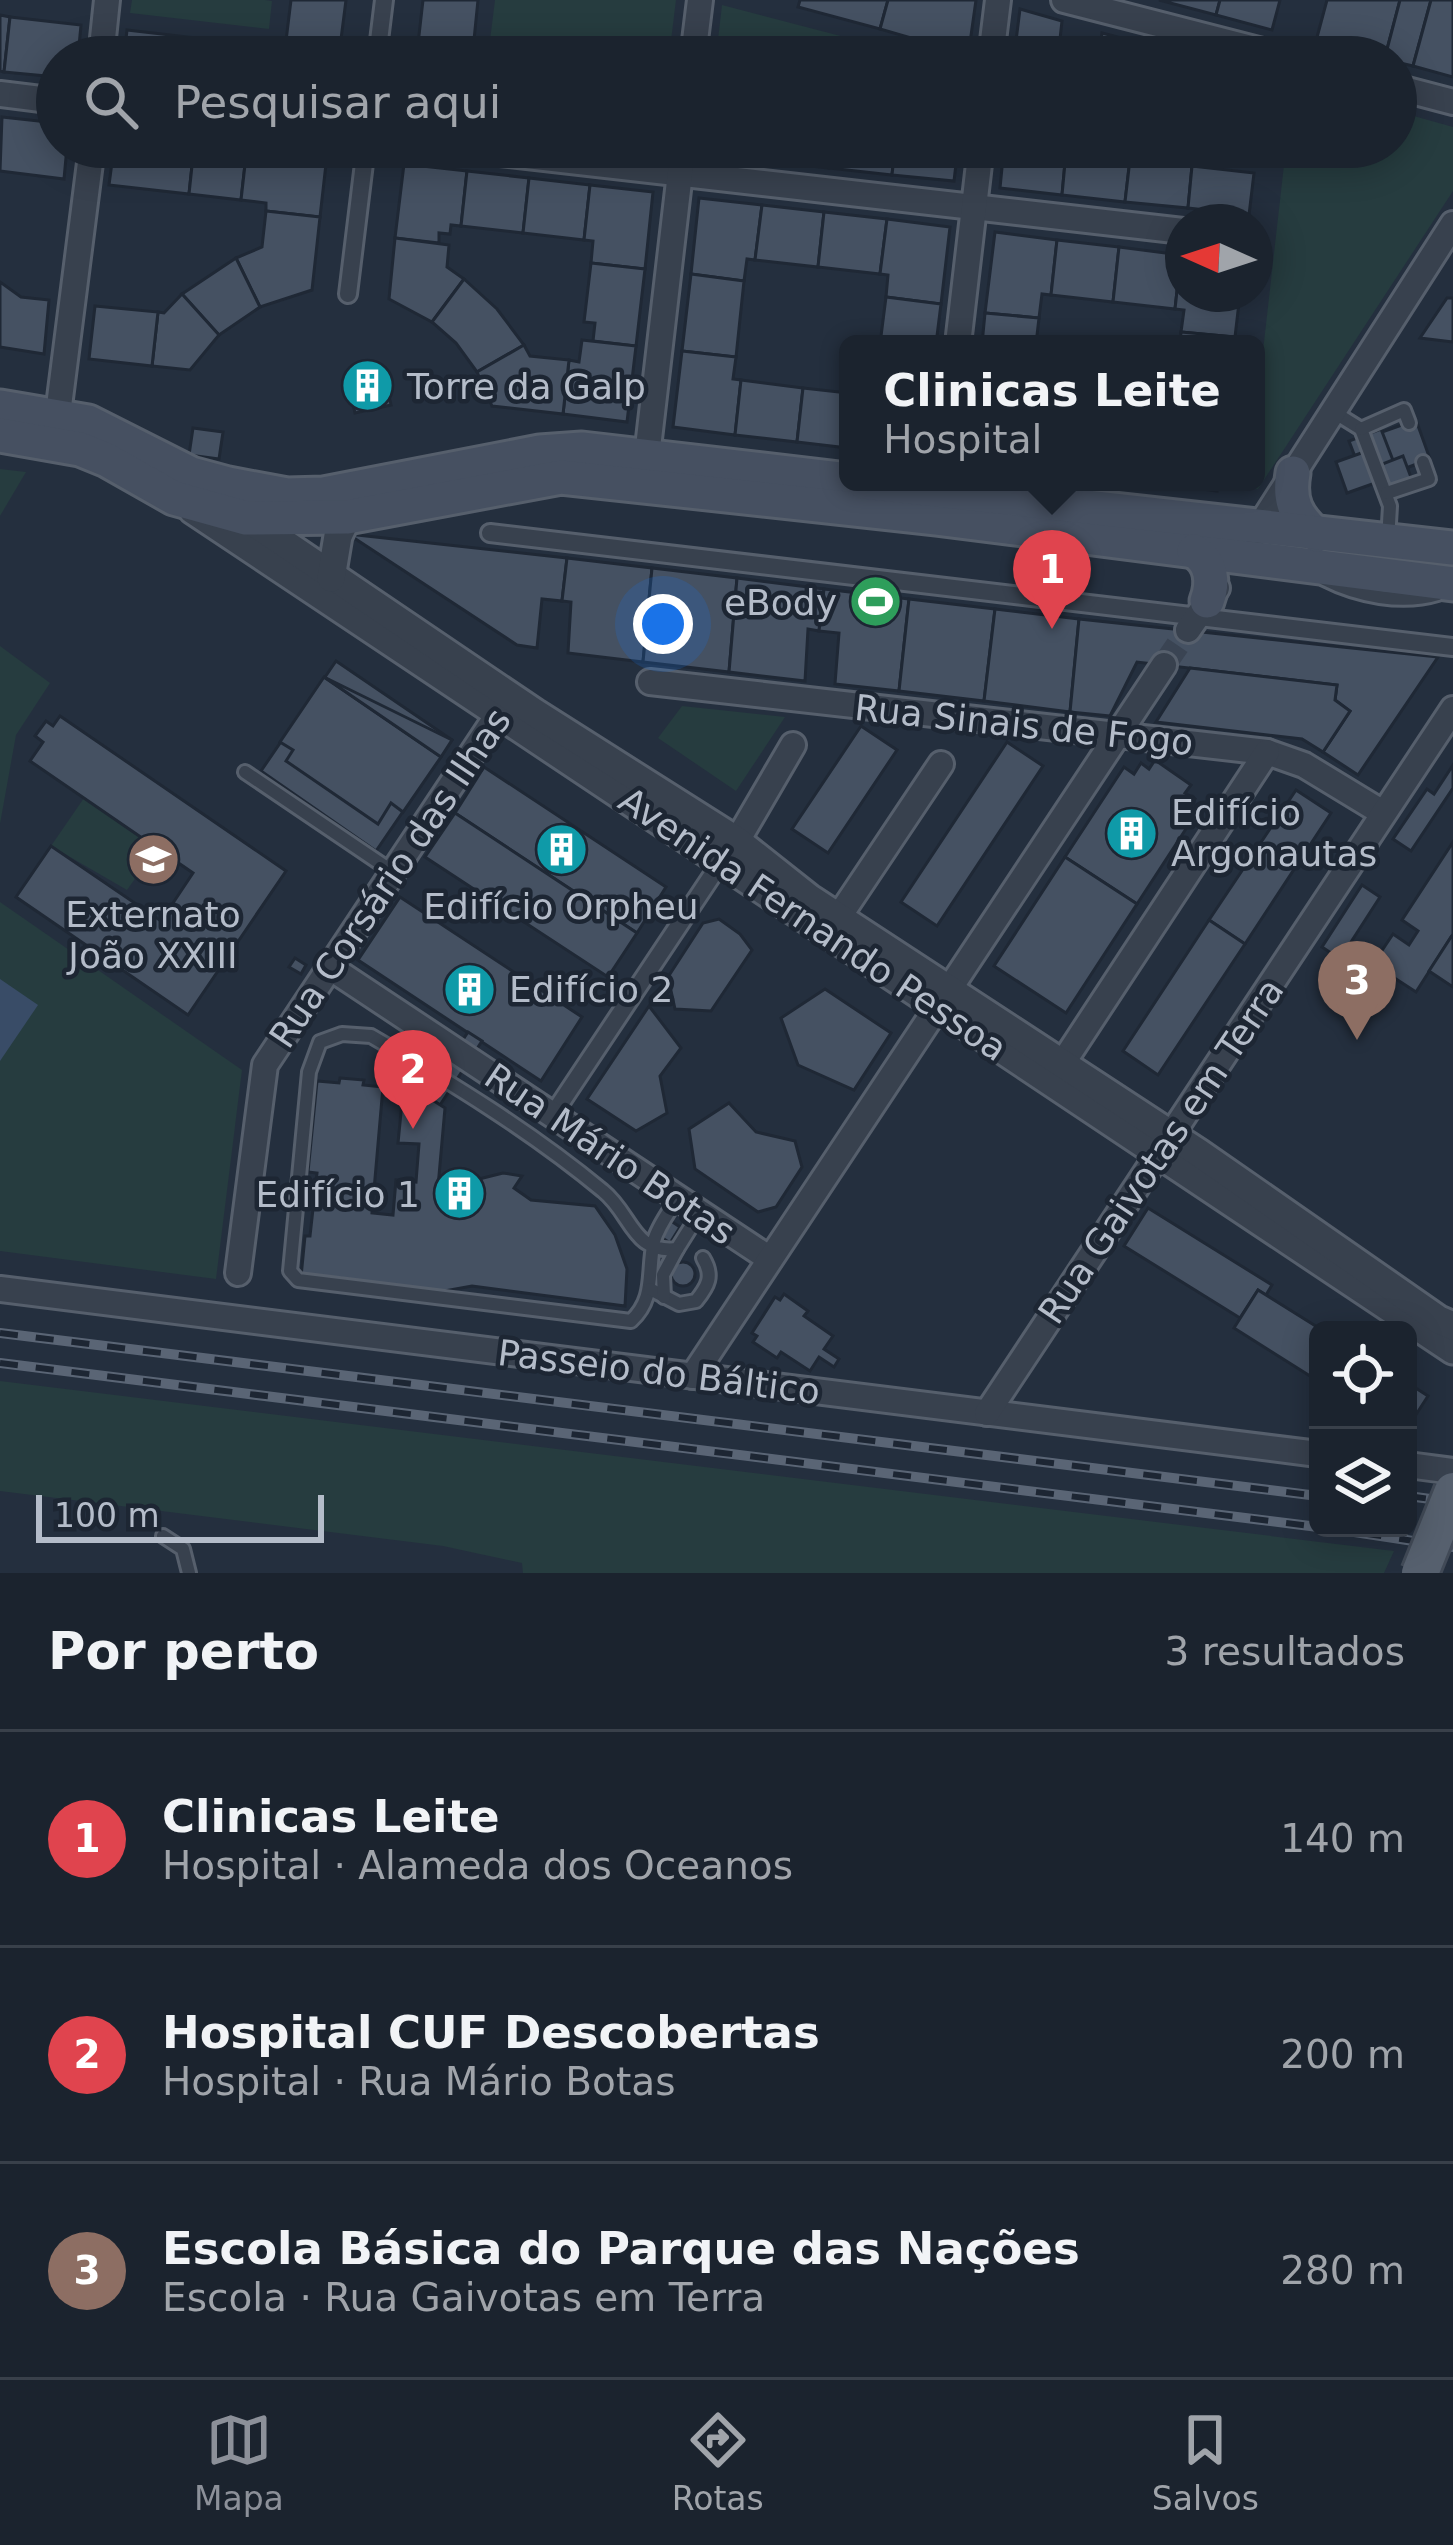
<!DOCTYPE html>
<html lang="pt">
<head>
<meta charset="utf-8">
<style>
  :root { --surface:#1b232e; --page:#242b36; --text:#f1f3f6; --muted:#a0a4aa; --line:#39404a; --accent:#8c9099 }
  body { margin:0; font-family:"DejaVu Sans",sans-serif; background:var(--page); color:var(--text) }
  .controls { position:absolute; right:36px; bottom:36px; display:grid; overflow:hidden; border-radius:18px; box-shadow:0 6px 30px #0003 }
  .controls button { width:108px; height:108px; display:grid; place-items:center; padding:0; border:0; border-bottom:3px solid var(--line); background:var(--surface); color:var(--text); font:60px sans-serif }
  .compass { position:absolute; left:1165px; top:204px; width:108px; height:108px; border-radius:50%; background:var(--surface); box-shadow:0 6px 30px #0003; rotate:273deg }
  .scale { position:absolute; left:36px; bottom:30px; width:288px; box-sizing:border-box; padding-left:12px; border:6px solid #b4bcc9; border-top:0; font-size:33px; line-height:42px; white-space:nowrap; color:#b4bcc9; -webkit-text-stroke:9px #1d2633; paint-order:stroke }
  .you { position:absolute; left:663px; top:624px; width:42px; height:42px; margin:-30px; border:9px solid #fff; border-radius:50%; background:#1a73e8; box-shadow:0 0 0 18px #1a73e833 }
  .badge { display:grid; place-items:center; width:78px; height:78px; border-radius:50%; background:var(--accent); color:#fff; font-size:39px; font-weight:700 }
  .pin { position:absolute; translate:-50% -99px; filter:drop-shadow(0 3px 6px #0008) }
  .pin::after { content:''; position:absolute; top:63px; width:42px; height:36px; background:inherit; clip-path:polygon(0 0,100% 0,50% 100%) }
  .popup { position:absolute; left:839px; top:335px; width:426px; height:156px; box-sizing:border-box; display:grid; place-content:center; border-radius:18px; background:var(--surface); filter:drop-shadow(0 3px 9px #0005); font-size:39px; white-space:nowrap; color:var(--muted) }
  .popup b { font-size:45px; color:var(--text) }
  .popup::after { content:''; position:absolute; left:50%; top:100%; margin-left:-24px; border:24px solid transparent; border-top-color:var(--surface) }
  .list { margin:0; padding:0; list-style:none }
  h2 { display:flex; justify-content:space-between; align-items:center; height:156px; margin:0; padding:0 48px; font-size:51px }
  h2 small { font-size:39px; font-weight:400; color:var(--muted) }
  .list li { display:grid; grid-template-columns:78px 1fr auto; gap:36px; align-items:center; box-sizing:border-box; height:216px; padding:0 48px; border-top:3px solid var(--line) }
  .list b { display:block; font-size:45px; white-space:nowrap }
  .list p { margin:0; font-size:39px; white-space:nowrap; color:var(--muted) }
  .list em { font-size:39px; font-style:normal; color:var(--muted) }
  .icon { flex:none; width:66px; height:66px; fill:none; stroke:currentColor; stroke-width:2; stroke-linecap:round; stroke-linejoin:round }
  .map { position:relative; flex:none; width:1453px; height:1573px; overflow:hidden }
  .search { position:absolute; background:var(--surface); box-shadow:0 6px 30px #0003; left:36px; right:36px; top:36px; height:132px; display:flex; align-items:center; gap:30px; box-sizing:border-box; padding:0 42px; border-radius:66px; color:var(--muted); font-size:45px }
  .sheet { height:804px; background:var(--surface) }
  nav { display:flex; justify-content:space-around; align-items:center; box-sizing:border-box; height:168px; border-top:3px solid var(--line); background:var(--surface); font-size:33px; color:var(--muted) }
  nav a { display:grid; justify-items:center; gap:6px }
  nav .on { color:var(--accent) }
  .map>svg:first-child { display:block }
  .green { fill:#263c3f }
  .water { fill:#394c67 }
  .building { fill:#455162; stroke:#1f2835; stroke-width:3 }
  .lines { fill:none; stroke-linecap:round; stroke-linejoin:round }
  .minor-tunnel { stroke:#3a4453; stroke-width:24; stroke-dasharray:24 12; stroke-linecap:butt }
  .service-casing { stroke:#565f6c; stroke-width:18 }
  .pedestrian-casing { stroke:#565f6c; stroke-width:22 }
  .minor-casing { stroke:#565f6c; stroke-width:30 }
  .tertiary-casing { stroke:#565f6c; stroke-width:33 }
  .secondary-casing { stroke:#565f6c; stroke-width:39 }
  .service { stroke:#38414e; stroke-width:12 }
  .pedestrian { stroke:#38414e; stroke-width:16 }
  .minor { stroke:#38414e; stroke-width:24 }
  .tertiary { stroke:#38414e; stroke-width:27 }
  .secondary { stroke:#465061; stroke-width:33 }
  .rail-casing { stroke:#5a6575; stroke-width:10 }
  .rail { stroke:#1d2633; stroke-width:6; stroke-dasharray:18; stroke-linecap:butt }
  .primary-bridge-casing { stroke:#414a57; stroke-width:42; stroke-linecap:butt }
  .primary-bridge { stroke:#56606e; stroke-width:36 }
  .labels { text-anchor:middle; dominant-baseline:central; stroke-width:9; stroke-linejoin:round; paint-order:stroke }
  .poi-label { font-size:36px; fill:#b4bcc9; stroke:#1d2633; text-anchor:start }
  .street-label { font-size:36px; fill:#b4bcc9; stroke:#1d2633 }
</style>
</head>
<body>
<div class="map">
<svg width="1453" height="1573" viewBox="0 0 1453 1573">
  <rect width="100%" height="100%" fill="#242f3e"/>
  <g class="green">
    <polygon points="132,0 265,0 272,1 269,29 130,13"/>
    <polygon points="495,0 676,0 669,57 488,56"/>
    <polygon points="722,5 898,51 897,57 716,57"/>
    <polygon points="1396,111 1453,127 1453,191 1258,489 1248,488 1248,482 1256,482 1256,413 1286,147 1396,147"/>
    <polygon points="0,469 26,472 0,516"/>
    <polygon points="0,646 50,683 16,735 0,824"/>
    <polygon points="682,706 785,717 736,791 658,738"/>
    <polygon points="84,798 156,849 127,890 51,846"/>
    <polygon points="0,902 242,1070 216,1279 0,1251"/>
    <polygon points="0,1381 1394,1551 1384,1573 523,1573 522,1563 443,1546 0,1491"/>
  </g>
  <polygon class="water" points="0,979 38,1005 0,1061"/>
  <g class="building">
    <polygon points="291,0 346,0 339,55 285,49"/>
    <polygon points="423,0 478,0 473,50 418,44"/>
    <polygon points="800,0 888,0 880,29 798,7"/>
    <polygon points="888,0 976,0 968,57 914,53 915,39 880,29"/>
    <polygon points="1159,0 1220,0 1216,15"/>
    <polygon points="1220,0 1280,0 1272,30 1216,15"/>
    <polygon points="1327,0 1400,0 1385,57 1316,41"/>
    <polygon points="1400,0 1431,0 1413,66 1396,62 1396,57 1385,57"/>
    <polygon points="1431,0 1453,0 1453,77 1413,66"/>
    <polygon points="1020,9 1062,21 1058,57 1014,57"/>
    <polygon points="0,15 10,17 4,72 0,71"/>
    <polygon points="10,17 81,25 78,57 57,57 57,77 4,72"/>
    <polygon points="127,30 205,39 203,57 124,57"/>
    <polygon points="1102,33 1195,57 1099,57"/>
    <polygon points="205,39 268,47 267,57 203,57"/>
    <polygon points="418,44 473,50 472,57 416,57"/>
    <polygon points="268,47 339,55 339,57 267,57"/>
    <polygon points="2,117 57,123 57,147 67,147 64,179 0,171"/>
    <polygon points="114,147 194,147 189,194 109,185"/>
    <polygon points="194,147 247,147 241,200 189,194"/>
    <polygon points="247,147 327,155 320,217 266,211 266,203 241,200"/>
    <polygon points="706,147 769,147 767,161 705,154"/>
    <polygon points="769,147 832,147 829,168 767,161"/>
    <polygon points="832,147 895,147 892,175 829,168"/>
    <polygon points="895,147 958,147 954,181 892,175"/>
    <polygon points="1004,147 1048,147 1048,150 1066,152 1062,195 1000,188"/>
    <polygon points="1066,152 1130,159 1125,202 1062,195"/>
    <polygon points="1130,159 1192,166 1188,208 1125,202"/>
    <polygon points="404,164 467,171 461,226 451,225 450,234 439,233 439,243 395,238"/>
    <polygon points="1192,166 1254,173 1249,215 1188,208"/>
    <polygon points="467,171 529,178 523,233 461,226"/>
    <polygon points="529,178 590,185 584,240 523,233"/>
    <polygon points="590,185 653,192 645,269 591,263 593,241 584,240"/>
    <polygon points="699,198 762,205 755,260 747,259 744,281 691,274"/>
    <polygon points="762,205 824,212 818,267 755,260"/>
    <polygon points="266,211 320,217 312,290 260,307 236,258 262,247"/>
    <polygon points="824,212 887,219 880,274 818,267"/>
    <polygon points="887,219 950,227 941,304 886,297 888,275 880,274"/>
    <polygon points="995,232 1057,240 1051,295 1042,294 1039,318 985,313"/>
    <polygon points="395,238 449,245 447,267 464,279 432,322 389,299"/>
    <polygon points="1057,240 1119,247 1113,302 1051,295"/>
    <polygon points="1119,247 1181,255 1175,309 1113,302"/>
    <polygon points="1181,255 1183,294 1240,294 1235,337 1181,332 1184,310 1175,309"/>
    <polygon points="236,258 260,307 219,335 182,294"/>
    <polygon points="591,263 645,269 636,346 593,341 595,323 584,322"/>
    <polygon points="691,274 744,281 736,357 682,351"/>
    <polygon points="464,279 497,309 524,345 477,372 456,343 432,322"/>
    <polygon points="0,282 21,297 49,300 44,354 0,347"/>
    <polygon points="182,294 219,335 190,370 152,366 158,312 164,313"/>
    <polygon points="886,297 941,304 936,344 880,344"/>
    <polygon points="1447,298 1453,298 1453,342 1420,338"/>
    <polygon points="95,306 158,312 152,366 89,359"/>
    <polygon points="985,313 1039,318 1036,344 982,344"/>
    <polygon points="1181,332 1235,337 1234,344 1180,344"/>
    <polygon points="582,340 636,346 627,422 563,414 569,360 579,362"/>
    <polygon points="524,345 530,356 569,360 563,414 492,406 477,372"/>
    <polygon points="682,351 736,357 733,379 741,380 735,435 673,427"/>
    <polygon points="383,369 391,405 355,413 347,377"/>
    <polygon points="741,380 803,388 797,442 735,435"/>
    <polygon points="803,388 848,393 848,448 797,442"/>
    <polygon points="1416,420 1430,459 1393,473 1379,433"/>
    <polygon points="193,428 223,432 219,459 189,455"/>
    <polygon points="1381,429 1394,463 1362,475 1349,441"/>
    <polygon points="1367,451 1378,482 1347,493 1336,462"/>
    <polygon points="1403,456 1415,488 1384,500 1372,468"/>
    <polygon points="1155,482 1218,482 1217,491"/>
    <polygon points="348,534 567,558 562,601 542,599 537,648 517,645"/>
    <polygon points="567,558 652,568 643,662 568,653 571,602 562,601"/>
    <polygon points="652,568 737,578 729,672 643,662"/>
    <polygon points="737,578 824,589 819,631 808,629 805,681 729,672"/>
    <polygon points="824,589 909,599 899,691 835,684 839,633 819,631"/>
    <polygon points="909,599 995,609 984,701 899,691"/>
    <polygon points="995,609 1079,619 1070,712 984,701"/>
    <polygon points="1079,619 1342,647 1438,657 1358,775 1323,752 1350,711 1335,700 1337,685 1137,662 1110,716 1070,712"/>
    <polygon points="336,661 452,740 376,851 261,771"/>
    <polygon points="1190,668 1337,685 1335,700 1350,711 1323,752 1302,739 1156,722"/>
    <polygon points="324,677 441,757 403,812 391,803 378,824 286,761 293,750 280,742"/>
    <polygon points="324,677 452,740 441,757"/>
    <polygon points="60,716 286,871 188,1015 16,897 51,846 161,921 193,873 30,761 43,742 35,736 46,721 53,726"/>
    <polygon points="861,726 897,750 828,853 792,829"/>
    <polygon points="1007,742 1043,766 937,926 901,902"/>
    <polygon points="1155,760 1191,785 1185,793 1195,799 1187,810 1195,815 1137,904 1065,857 1124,767 1134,774 1141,763 1149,769"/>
    <polygon points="1453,765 1453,788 1411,851 1393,839 1427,789 1434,794"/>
    <polygon points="484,767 666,887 637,933 455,813"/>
    <polygon points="1296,790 1331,813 1245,944 1209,920"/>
    <polygon points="455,813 637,933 608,977 425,857"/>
    <polygon points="1453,842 1453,934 1416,992 1373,964 1393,934 1409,945 1418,931 1402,920"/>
    <polygon points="1065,857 1137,904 1066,1013 994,966"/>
    <polygon points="1362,885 1380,897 1340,959 1322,947"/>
    <polygon points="400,897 582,1017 541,1081 358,960"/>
    <polygon points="719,919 740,934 752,950 711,1011 675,1009 668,977 703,923"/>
    <polygon points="1209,920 1245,944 1158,1075 1123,1051"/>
    <polygon points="1451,937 1453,938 1453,987 1429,971"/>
    <polygon points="295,958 306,965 301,974 289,967"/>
    <polygon points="825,989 891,1033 854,1090 798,1065 781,1018"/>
    <polygon points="649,1006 681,1048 660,1076 667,1113 636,1131 587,1099"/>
    <polygon points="468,1032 482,1041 440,1105 426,1096"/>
    <polygon points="340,1078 364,1080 363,1085 383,1087 372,1213 393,1215 396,1180 416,1182 419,1144 398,1143 404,1082 445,1108 438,1187 462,1189 475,1180 503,1173 522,1176 514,1188 531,1200 595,1206 615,1235 627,1269 625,1306 472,1286 439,1292 339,1278 339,1281 301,1277 305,1236 310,1236 317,1173 308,1172 317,1081 339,1083"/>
    <polygon points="729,1103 756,1132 795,1141 802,1167 776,1207 758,1212 695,1169 689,1129"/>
    <polygon points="1148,1208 1272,1285 1266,1295 1258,1290 1240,1318 1124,1246"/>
    <polygon points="671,1221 680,1227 670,1243 661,1237"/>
    <circle cx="683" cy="1274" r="12"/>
    <polygon points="1258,1290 1322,1330 1318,1330 1318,1381 1234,1328"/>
    <polygon points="784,1294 808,1311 804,1316 833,1336 824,1349 839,1359 834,1367 819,1357 810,1371 781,1352 777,1358 753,1342 757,1336 752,1333 775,1297 780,1300"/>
    <polygon points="1408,1383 1428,1396 1408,1427"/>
  </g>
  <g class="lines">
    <polyline class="minor-tunnel" points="1164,665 1188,630"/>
    <defs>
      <g id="service">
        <polyline points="1332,411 1361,429 1390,506 1388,540"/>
        <polyline points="1361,429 1404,410 1409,423"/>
        <polyline points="1387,493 1429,479 1423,462"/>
        <path d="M 1324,579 C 1357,596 1402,605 1438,594"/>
        <polyline points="245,772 393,872"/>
        <path d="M 677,1199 C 669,1212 658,1226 654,1241 C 647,1272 656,1298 631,1321 L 298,1280 L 290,1271 L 309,1072 L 320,1042 L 342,1034 L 371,1036 C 450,1082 532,1132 603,1191 C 632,1214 632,1254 677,1249 L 699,1214"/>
        <path d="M 650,1289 L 679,1304 L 696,1301 C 708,1286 714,1276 703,1258"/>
        <polyline points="664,1297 663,1275 677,1249"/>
        <polyline points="163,1536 183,1549 189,1573"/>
      </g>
      <g id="pedestrian">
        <polyline points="377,57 384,0"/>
        <polyline points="348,294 366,147"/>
        <polyline points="490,533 1453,647"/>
        <polyline points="552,1116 721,862"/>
      </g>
      <g id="minor">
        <polyline points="1064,0 1286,57"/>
        <polyline points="101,57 107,0"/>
        <polyline points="693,57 700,0"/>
        <polyline points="991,57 998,0"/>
        <polyline points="1396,87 1453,102"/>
        <polyline points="0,94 57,101"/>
        <polyline points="447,147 1183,231"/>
        <polyline points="958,344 981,147"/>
        <polyline points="58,414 92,147"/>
        <polyline points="647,456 683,147"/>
        <polyline points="1254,535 1453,224"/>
        <polyline points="1188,630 1217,588"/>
        <polyline points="650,682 1267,752 1304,765 1383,813"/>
        <polyline points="737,841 793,745"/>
        <polyline points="838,918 941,764"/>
        <polyline points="331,968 770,1259"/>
        <polyline points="1062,1064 1267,752"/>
        <polyline points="238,1273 265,1065 509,698"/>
        <polyline points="0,1289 1318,1454"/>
        <polyline points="693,1376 1164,665"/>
        <polyline points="987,1413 1453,709"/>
        <polyline points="1408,1465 1453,1471"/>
      </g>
      <g id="tertiary">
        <polyline points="193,510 1453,1350"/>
        <polyline points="241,514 535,713 737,841 809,898 1199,1153 1439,1320 1453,1326"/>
        <polyline points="331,578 338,536 347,517"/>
      </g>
      <g id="secondary">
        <polyline points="0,407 88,422 191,474 228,484 287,495 324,494 540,452 582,449 848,480"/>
        <polyline points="0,435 80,449 107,460 174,498 246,518 347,517 561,477 937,518 1453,584"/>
        <path d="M 1293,473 C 1288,501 1296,517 1317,535"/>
        <polyline points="864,482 1453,548"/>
        <path d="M 1194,551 C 1212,562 1214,583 1207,601"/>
      </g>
    </defs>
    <use href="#service" class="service-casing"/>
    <use href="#pedestrian" class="pedestrian-casing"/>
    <use href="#minor" class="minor-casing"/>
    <use href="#tertiary" class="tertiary-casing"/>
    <use href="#secondary" class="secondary-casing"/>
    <use href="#service" class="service"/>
    <use href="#pedestrian" class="pedestrian"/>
    <use href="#minor" class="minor"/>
    <use href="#tertiary" class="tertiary"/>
    <use href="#secondary" class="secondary"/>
    <defs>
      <g id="rail">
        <polyline points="0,1333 1318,1496"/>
        <polyline points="0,1363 1318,1527"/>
        <polyline points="1408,1496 1453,1502"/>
        <polyline points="1328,1528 1453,1547"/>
      </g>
    </defs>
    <use href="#rail" class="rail-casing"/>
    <use href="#rail" class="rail"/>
    <defs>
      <polyline id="primary-bridge" points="1420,1573 1453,1491"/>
    </defs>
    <use href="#primary-bridge" class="primary-bridge-casing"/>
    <use href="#primary-bridge" class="primary-bridge"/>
  </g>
  <defs>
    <symbol id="building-disc" viewBox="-11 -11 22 22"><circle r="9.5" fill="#0f9aa8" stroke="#1d2633"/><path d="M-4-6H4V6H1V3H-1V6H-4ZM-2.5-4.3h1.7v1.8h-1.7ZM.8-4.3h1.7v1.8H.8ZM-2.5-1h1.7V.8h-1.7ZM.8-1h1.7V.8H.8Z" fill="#fff"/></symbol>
    <symbol id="stadium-disc" viewBox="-11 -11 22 22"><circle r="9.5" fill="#2e9e5b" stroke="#1d2633"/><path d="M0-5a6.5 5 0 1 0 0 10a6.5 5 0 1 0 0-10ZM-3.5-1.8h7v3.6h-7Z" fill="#fff"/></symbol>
    <symbol id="school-disc" viewBox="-11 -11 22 22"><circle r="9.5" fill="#8d6e63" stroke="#1d2633"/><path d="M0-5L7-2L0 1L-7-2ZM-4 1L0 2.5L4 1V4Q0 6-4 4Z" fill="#fff"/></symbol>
  </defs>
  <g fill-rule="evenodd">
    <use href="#building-disc" x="338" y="356" width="59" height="59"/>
    <use href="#stadium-disc" x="846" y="572" width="59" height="59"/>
    <use href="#building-disc" x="1102" y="804" width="59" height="59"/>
    <use href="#building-disc" x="532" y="820" width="59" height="59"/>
    <use href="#school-disc" x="124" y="830" width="59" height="59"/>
    <use href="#building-disc" x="440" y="960" width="59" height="59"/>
    <use href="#building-disc" x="430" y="1164" width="59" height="59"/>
  </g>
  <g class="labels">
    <g class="poi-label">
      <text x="407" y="386">Torre da Galp</text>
      <text x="837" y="602" text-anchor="end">eBody</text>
      <text x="1171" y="812">Edifício<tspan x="1171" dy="41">Argonautas</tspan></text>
      <text x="561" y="906" text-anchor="middle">Edifício Orpheu</text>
      <text x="153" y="914" text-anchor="middle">Externato<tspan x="153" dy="41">João XXIII</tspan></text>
      <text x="509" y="989">Edifício 2</text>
      <text x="420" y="1194" text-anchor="end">Edifício 1</text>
    </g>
    <g class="street-label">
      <text transform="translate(1024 725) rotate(6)">Rua Sinais de Fogo</text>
      <text transform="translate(390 878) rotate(-56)">Rua Corsário das Ilhas</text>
      <text transform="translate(813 924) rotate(34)">Avenida Fernando Pessoa</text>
      <text transform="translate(1161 1151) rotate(-56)">Rua Gaivotas em Terra</text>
      <text transform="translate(610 1154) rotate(34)">Rua Mário Botas</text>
      <text transform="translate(659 1372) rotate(7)">Passeio do Báltico</text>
    </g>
  </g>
</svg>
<div class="controls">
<button><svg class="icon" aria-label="locate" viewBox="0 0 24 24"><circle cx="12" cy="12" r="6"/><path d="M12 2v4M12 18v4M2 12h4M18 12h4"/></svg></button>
<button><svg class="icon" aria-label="layers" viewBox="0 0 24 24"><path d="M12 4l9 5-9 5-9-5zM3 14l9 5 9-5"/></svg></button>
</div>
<svg class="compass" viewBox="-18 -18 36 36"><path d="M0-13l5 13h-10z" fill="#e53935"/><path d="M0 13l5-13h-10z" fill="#a0a4aa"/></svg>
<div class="scale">100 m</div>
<div class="you"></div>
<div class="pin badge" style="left:1052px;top:629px;background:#e0444e">1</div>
<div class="popup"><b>Clinicas Leite</b>Hospital</div>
<div class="pin badge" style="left:413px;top:1129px;background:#e0444e">2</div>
<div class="pin badge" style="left:1357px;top:1040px;background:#8d6e63">3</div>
<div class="search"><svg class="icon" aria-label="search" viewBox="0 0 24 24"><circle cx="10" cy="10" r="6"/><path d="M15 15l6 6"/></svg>Pesquisar aqui</div>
</div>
<section class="sheet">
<h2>Por perto<small>3 resultados</small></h2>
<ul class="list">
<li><span class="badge" style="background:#e0444e">1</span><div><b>Clinicas Leite</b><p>Hospital · Alameda dos Oceanos</p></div><em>140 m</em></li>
<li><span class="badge" style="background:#e0444e">2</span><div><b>Hospital CUF Descobertas</b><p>Hospital · Rua Mário Botas</p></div><em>200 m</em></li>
<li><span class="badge" style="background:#8d6e63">3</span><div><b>Escola Básica do Parque das Nações</b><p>Escola · Rua Gaivotas em Terra</p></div><em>280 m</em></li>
</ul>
</section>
<nav>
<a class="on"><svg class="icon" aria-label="map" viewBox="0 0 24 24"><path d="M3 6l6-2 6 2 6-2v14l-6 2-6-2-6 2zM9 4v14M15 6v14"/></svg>Mapa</a>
<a><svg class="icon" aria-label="directions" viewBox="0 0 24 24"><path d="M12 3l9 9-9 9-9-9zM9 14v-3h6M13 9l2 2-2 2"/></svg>Rotas</a>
<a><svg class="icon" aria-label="saved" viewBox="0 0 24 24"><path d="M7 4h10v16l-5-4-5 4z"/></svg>Salvos</a>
</nav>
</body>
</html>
